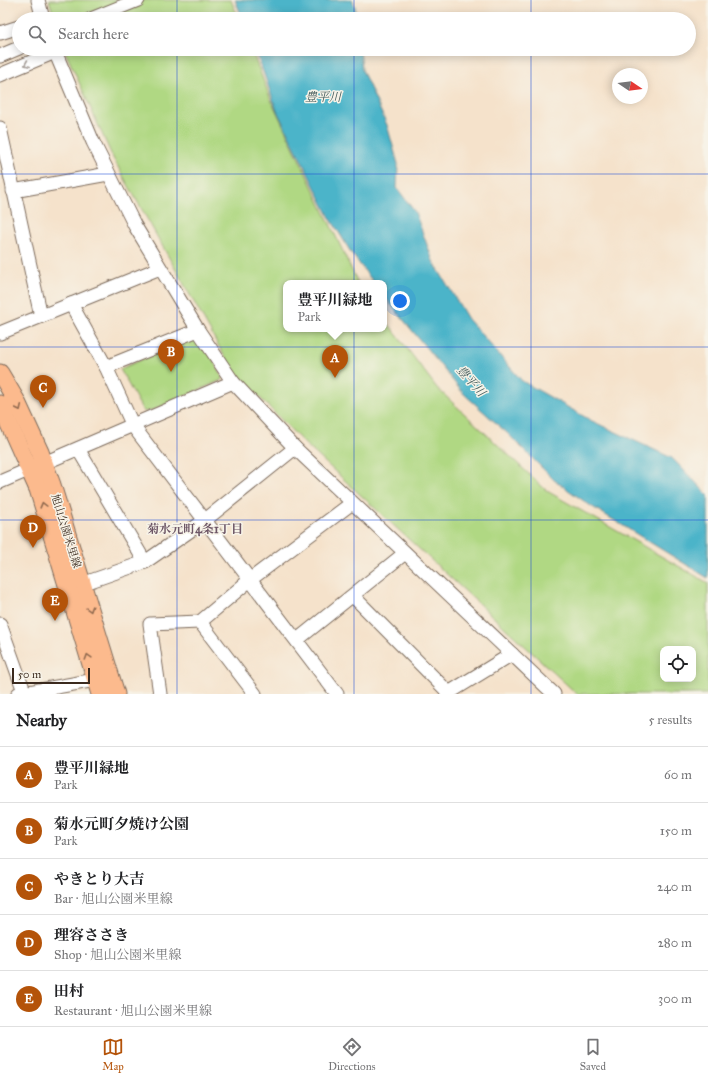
<!DOCTYPE html>
<html lang="en">
<head>
<meta charset="utf-8">
<style>
  :root { --surface:#fff; --page:#f6f6f6; --text:#202124; --muted:#757577; --line:#e0e0e0; --accent:#b45309 }
  body { margin:0; font-family:"IM FELL Great Primer","Noto Serif JP",serif; background:var(--page); color:var(--text) }
  .controls { position:absolute; right:12px; bottom:12px; display:grid; overflow:hidden; border-radius:8px; box-shadow:0 2px 10px #0003 }
  .controls button { width:36px; height:36px; display:grid; place-items:center; padding:0; border:0; border-bottom:1px solid var(--line); background:var(--surface); color:var(--text); font:20px sans-serif }
  .compass { position:absolute; left:612px; top:68px; width:36px; height:36px; border-radius:50%; background:var(--surface); box-shadow:0 2px 10px #0003; rotate:103deg }
  .scale { position:absolute; left:12px; bottom:10px; width:78px; box-sizing:border-box; padding-left:4px; border:2px solid #3b2a1e; border-top:0; font-size:11px; line-height:14px; white-space:nowrap; color:#3b2a1e; -webkit-text-stroke:3px #f7f3e8; paint-order:stroke }
  .you { position:absolute; left:400px; top:301px; width:14px; height:14px; margin:-10px; border:3px solid #fff; border-radius:50%; background:#1a73e8; box-shadow:0 0 0 6px #1a73e833 }
  .badge { display:grid; place-items:center; width:26px; height:26px; border-radius:50%; background:var(--accent); color:#fff; font-size:13px; font-weight:700 }
  .pin { position:absolute; translate:-50% -33px; filter:drop-shadow(0 1px 2px #0008) }
  .pin::after { content:''; position:absolute; top:21px; width:14px; height:12px; background:inherit; clip-path:polygon(0 0,100% 0,50% 100%) }
  .popup { position:absolute; left:283px; top:280px; width:104px; height:52px; box-sizing:border-box; display:grid; place-content:center; border-radius:8px; background:var(--surface); filter:drop-shadow(0 1px 3px #0005); font-size:13px; white-space:nowrap; color:var(--muted) }
  .popup b { font-size:15px; color:var(--text) }
  .popup::after { content:''; position:absolute; left:50%; top:100%; margin-left:-8px; border:8px solid transparent; border-top-color:var(--surface) }
  .list { margin:0; padding:0; list-style:none }
  h2 { display:flex; justify-content:space-between; align-items:center; height:52px; margin:0; padding:0 16px; font-size:17px }
  h2 small { font-size:13px; font-weight:400; color:var(--muted) }
  .list li { display:grid; grid-template-columns:26px 1fr auto; gap:12px; align-items:center; box-sizing:border-box; height:56px; padding:0 16px; border-top:1px solid var(--line) }
  .list b { display:block; font-size:15px; white-space:nowrap }
  .list p { margin:0; font-size:13px; white-space:nowrap; color:var(--muted) }
  .list em { font-size:13px; font-style:normal; color:var(--muted) }
  .icon { flex:none; width:22px; height:22px; fill:none; stroke:currentColor; stroke-width:2; stroke-linecap:round; stroke-linejoin:round }
  .map { position:relative; flex:none; width:708px; height:694px; overflow:hidden }
  .search { position:absolute; background:var(--surface); box-shadow:0 2px 10px #0003; left:12px; right:12px; top:12px; height:44px; display:flex; align-items:center; gap:10px; box-sizing:border-box; padding:0 14px; border-radius:22px; color:var(--muted); font-size:15px }
  .sheet { height:332px; background:var(--surface) }
  nav { display:flex; justify-content:space-around; align-items:center; box-sizing:border-box; height:56px; border-top:1px solid var(--line); background:var(--surface); font-size:11px; color:var(--muted) }
  nav a { display:grid; justify-items:center; gap:2px }
  nav .on { color:var(--accent) }
  .map>svg:first-child { display:block }
  .green { fill:#b0d883; stroke:#768150; fill-rule:evenodd }
  .water { fill:#4bb4c9; stroke:#436f74 }
  .lines { fill:none; stroke-linecap:round; stroke-linejoin:round }
  .minor-casing { stroke:#7c6a5b; stroke-width:15 }
  .major-casing { stroke:#7c6a5b; stroke-width:19 }
  .minor { stroke:#fff; stroke-width:13 }
  .major { stroke:#fcba8d; stroke-width:17 }
  .oneway { stroke:#a79f9a }
  .oneway2 { stroke:#926b50 }
  .grid { fill:none; stroke:#1d4ed8; stroke-width:1; stroke-opacity:0.55 }
  .labels { text-anchor:middle; dominant-baseline:central; stroke-width:3; stroke-linejoin:round; paint-order:stroke }
  .street-label { font-size:11px; fill:#3b2a1e; stroke:#f7f3e8 }
  .water-label { font-size:12px; font-style:italic; fill:#415a5a; stroke:#f7f3e8 }
  .neighbourhood-label { font-size:12px; font-weight:bold; fill:#6d5666; stroke:#f7f3e8 }
</style>
</head>
<body>
<div class="map">
<svg width="708" height="694" viewBox="0 0 708 694">
  <rect width="100%" height="100%" fill="#f7f3e8"/>
  <filter id="ink" filterUnits="userSpaceOnUse"><feTurbulence type="fractalNoise" baseFrequency=".025" numOctaves="2"/><feDisplacementMap in="SourceGraphic" scale="8" xChannelSelector="R" yChannelSelector="G"/><feConvolveMatrix kernelMatrix="1 2 1 2 8 2 1 2 1" color-interpolation-filters="sRGB"/></filter>
  <filter id="wash" filterUnits="userSpaceOnUse"><feTurbulence type="fractalNoise" baseFrequency=".012" numOctaves="4" result="noise"/><feDisplacementMap in="SourceGraphic" scale="16" xChannelSelector="R" yChannelSelector="G"/><feGaussianBlur stdDeviation="0.9" result="paint"/><feColorMatrix in="noise" values="0 0 0 0 0 0 0 0 0 0 0 0 0 0 0 0 0 1.4 0 .05"/><feComposite in="paint" operator="in"/></filter>
  <g filter="url(#wash)">
    <rect width="100%" height="100%" fill="#f5e2cb"/>
    <g class="green">
      <polygon points="49,0 231,0 239,19 55,19"/>
      <path d="M 64,49 L 251,49 L 272,102 L 358,283 L 286,283 L 286,329 L 384,329 L 384,318 L 437,388 L 547,491 L 708,583 L 708,694 L 577,694 L 304,443 L 231,368 L 113,158 ZM 663,649 L 693,649 L 693,679 L 663,679 Z"/>
      <polygon points="199,335 222,376 222,380 148,412 143,411 120,369"/>
    </g>
    <g class="water">
      <polygon points="235,0 352,0 355,6 357,19 243,19"/>
      <polygon points="255,49 360,49 362,70 387,125 398,164 397,188 415,212 433,261 468,319 522,381 592,421 672,458 708,495 708,578 591,506 554,480 507,433 463,393 384,296 384,283 374,283 352,254 329,216 277,111"/>
    </g>
  </g>
  <g filter="url(#ink)">
    <g class="lines">
      <defs>
        <g id="minor">
          <polyline points="38,0 43,19"/>
          <polyline points="91,19 138,0"/>
          <polyline points="0,33 19,27"/>
          <polyline points="54,49 93,142 135,226 198,330 233,382 295,448 554,694"/>
          <polyline points="0,56 19,48"/>
          <polyline points="0,75 55,52"/>
          <polyline points="0,128 41,316"/>
          <polyline points="13,191 108,174"/>
          <polyline points="71,304 106,367 133,426 337,694"/>
          <polyline points="0,333 160,268"/>
          <polyline points="106,367 198,330"/>
          <polyline points="78,449 145,562"/>
          <polyline points="0,482 233,382"/>
          <polyline points="82,584 145,562 204,521 295,448"/>
          <polyline points="353,596 449,693"/>
          <polyline points="0,624 25,694"/>
          <polyline points="297,640 405,553"/>
          <polyline points="18,694 95,680"/>
          <polyline points="160,694 150,624 200,622"/>
          <polyline points="255,694 200,622 251,579 352,503"/>
          <polyline points="447,694 512,654"/>
        </g>
        <g id="major">
          <polyline points="0,373 16,400 40,452 52,485 116,694"/>
          <polyline points="0,404 38,489 100,694"/>
        </g>
      </defs>
      <use href="#minor" class="minor-casing"/>
      <use href="#major" class="major-casing"/>
      <use href="#minor" class="minor"/>
      <use href="#major" class="major"/>
    </g>
    <defs><path id="oneway-chevron" d="M-2-3.5L2.5 0L-2 3.5" fill="none" stroke-width="1.6" stroke-linecap="round" stroke-linejoin="round"/></defs>
    <use class="oneway" href="#oneway-chevron" transform="translate(27 64) rotate(157)"/>
    <g class="oneway2">
      <use href="#oneway-chevron" transform="translate(19 408) rotate(65)"/>
      <use href="#oneway-chevron" transform="translate(43 505) rotate(-105)"/>
      <use href="#oneway-chevron" transform="translate(90 609) rotate(73)"/>
      <use href="#oneway-chevron" transform="translate(88 657) rotate(-107)"/>
    </g>
  </g>
  <path class="grid" d="M 177,0 L 177,19M 354,0 L 354,19M 531,0 L 531,19M 177,49 L 177,694M 354,49 L 354,694M 531,49 L 531,694M 0,174 L 708,174M 0,347 L 708,347M 0,520 L 708,520"/>
  <g class="labels">
    <g class="street-label">
      <text transform="translate(66 531) rotate(73)">旭山公園米里線</text>
    </g>
    <g class="water-label">
      <text x="323" y="97">豊平川</text>
      <text transform="translate(471 381) rotate(48)">豊平川</text>
    </g>
    <g class="neighbourhood-label">
      <text x="195" y="529">菊水元町4条1丁目</text>
    </g>
  </g>
</svg>
<div class="controls">
<button><svg class="icon" aria-label="locate" viewBox="0 0 24 24"><circle cx="12" cy="12" r="6"/><path d="M12 2v4M12 18v4M2 12h4M18 12h4"/></svg></button>
</div>
<svg class="compass" viewBox="-18 -18 36 36"><path d="M0-13l5 13h-10z" fill="#e53935"/><path d="M0 13l5-13h-10z" fill="#757577"/></svg>
<div class="scale">50 m</div>
<div class="you"></div>
<div class="pin badge" style="left:335px;top:378px">A</div>
<div class="popup"><b>豊平川緑地</b>Park</div>
<div class="pin badge" style="left:171px;top:372px">B</div>
<div class="pin badge" style="left:43px;top:408px">C</div>
<div class="pin badge" style="left:33px;top:548px">D</div>
<div class="pin badge" style="left:55px;top:621px">E</div>
<div class="search"><svg class="icon" aria-label="search" viewBox="0 0 24 24"><circle cx="10" cy="10" r="6"/><path d="M15 15l6 6"/></svg>Search here</div>
</div>
<section class="sheet">
<h2>Nearby<small>5 results</small></h2>
<ul class="list">
<li><span class="badge">A</span><div><b>豊平川緑地</b><p>Park</p></div><em>60 m</em></li>
<li><span class="badge">B</span><div><b>菊水元町夕焼け公園</b><p>Park</p></div><em>150 m</em></li>
<li><span class="badge">C</span><div><b>やきとり大吉</b><p>Bar · 旭山公園米里線</p></div><em>240 m</em></li>
<li><span class="badge">D</span><div><b>理容ささき</b><p>Shop · 旭山公園米里線</p></div><em>280 m</em></li>
<li><span class="badge">E</span><div><b>田村</b><p>Restaurant · 旭山公園米里線</p></div><em>300 m</em></li>
</ul>
</section>
<nav>
<a class="on"><svg class="icon" aria-label="map" viewBox="0 0 24 24"><path d="M3 6l6-2 6 2 6-2v14l-6 2-6-2-6 2zM9 4v14M15 6v14"/></svg>Map</a>
<a><svg class="icon" aria-label="directions" viewBox="0 0 24 24"><path d="M12 3l9 9-9 9-9-9zM9 14v-3h6M13 9l2 2-2 2"/></svg>Directions</a>
<a><svg class="icon" aria-label="saved" viewBox="0 0 24 24"><path d="M7 4h10v16l-5-4-5 4z"/></svg>Saved</a>
</nav>
</body>
</html>
